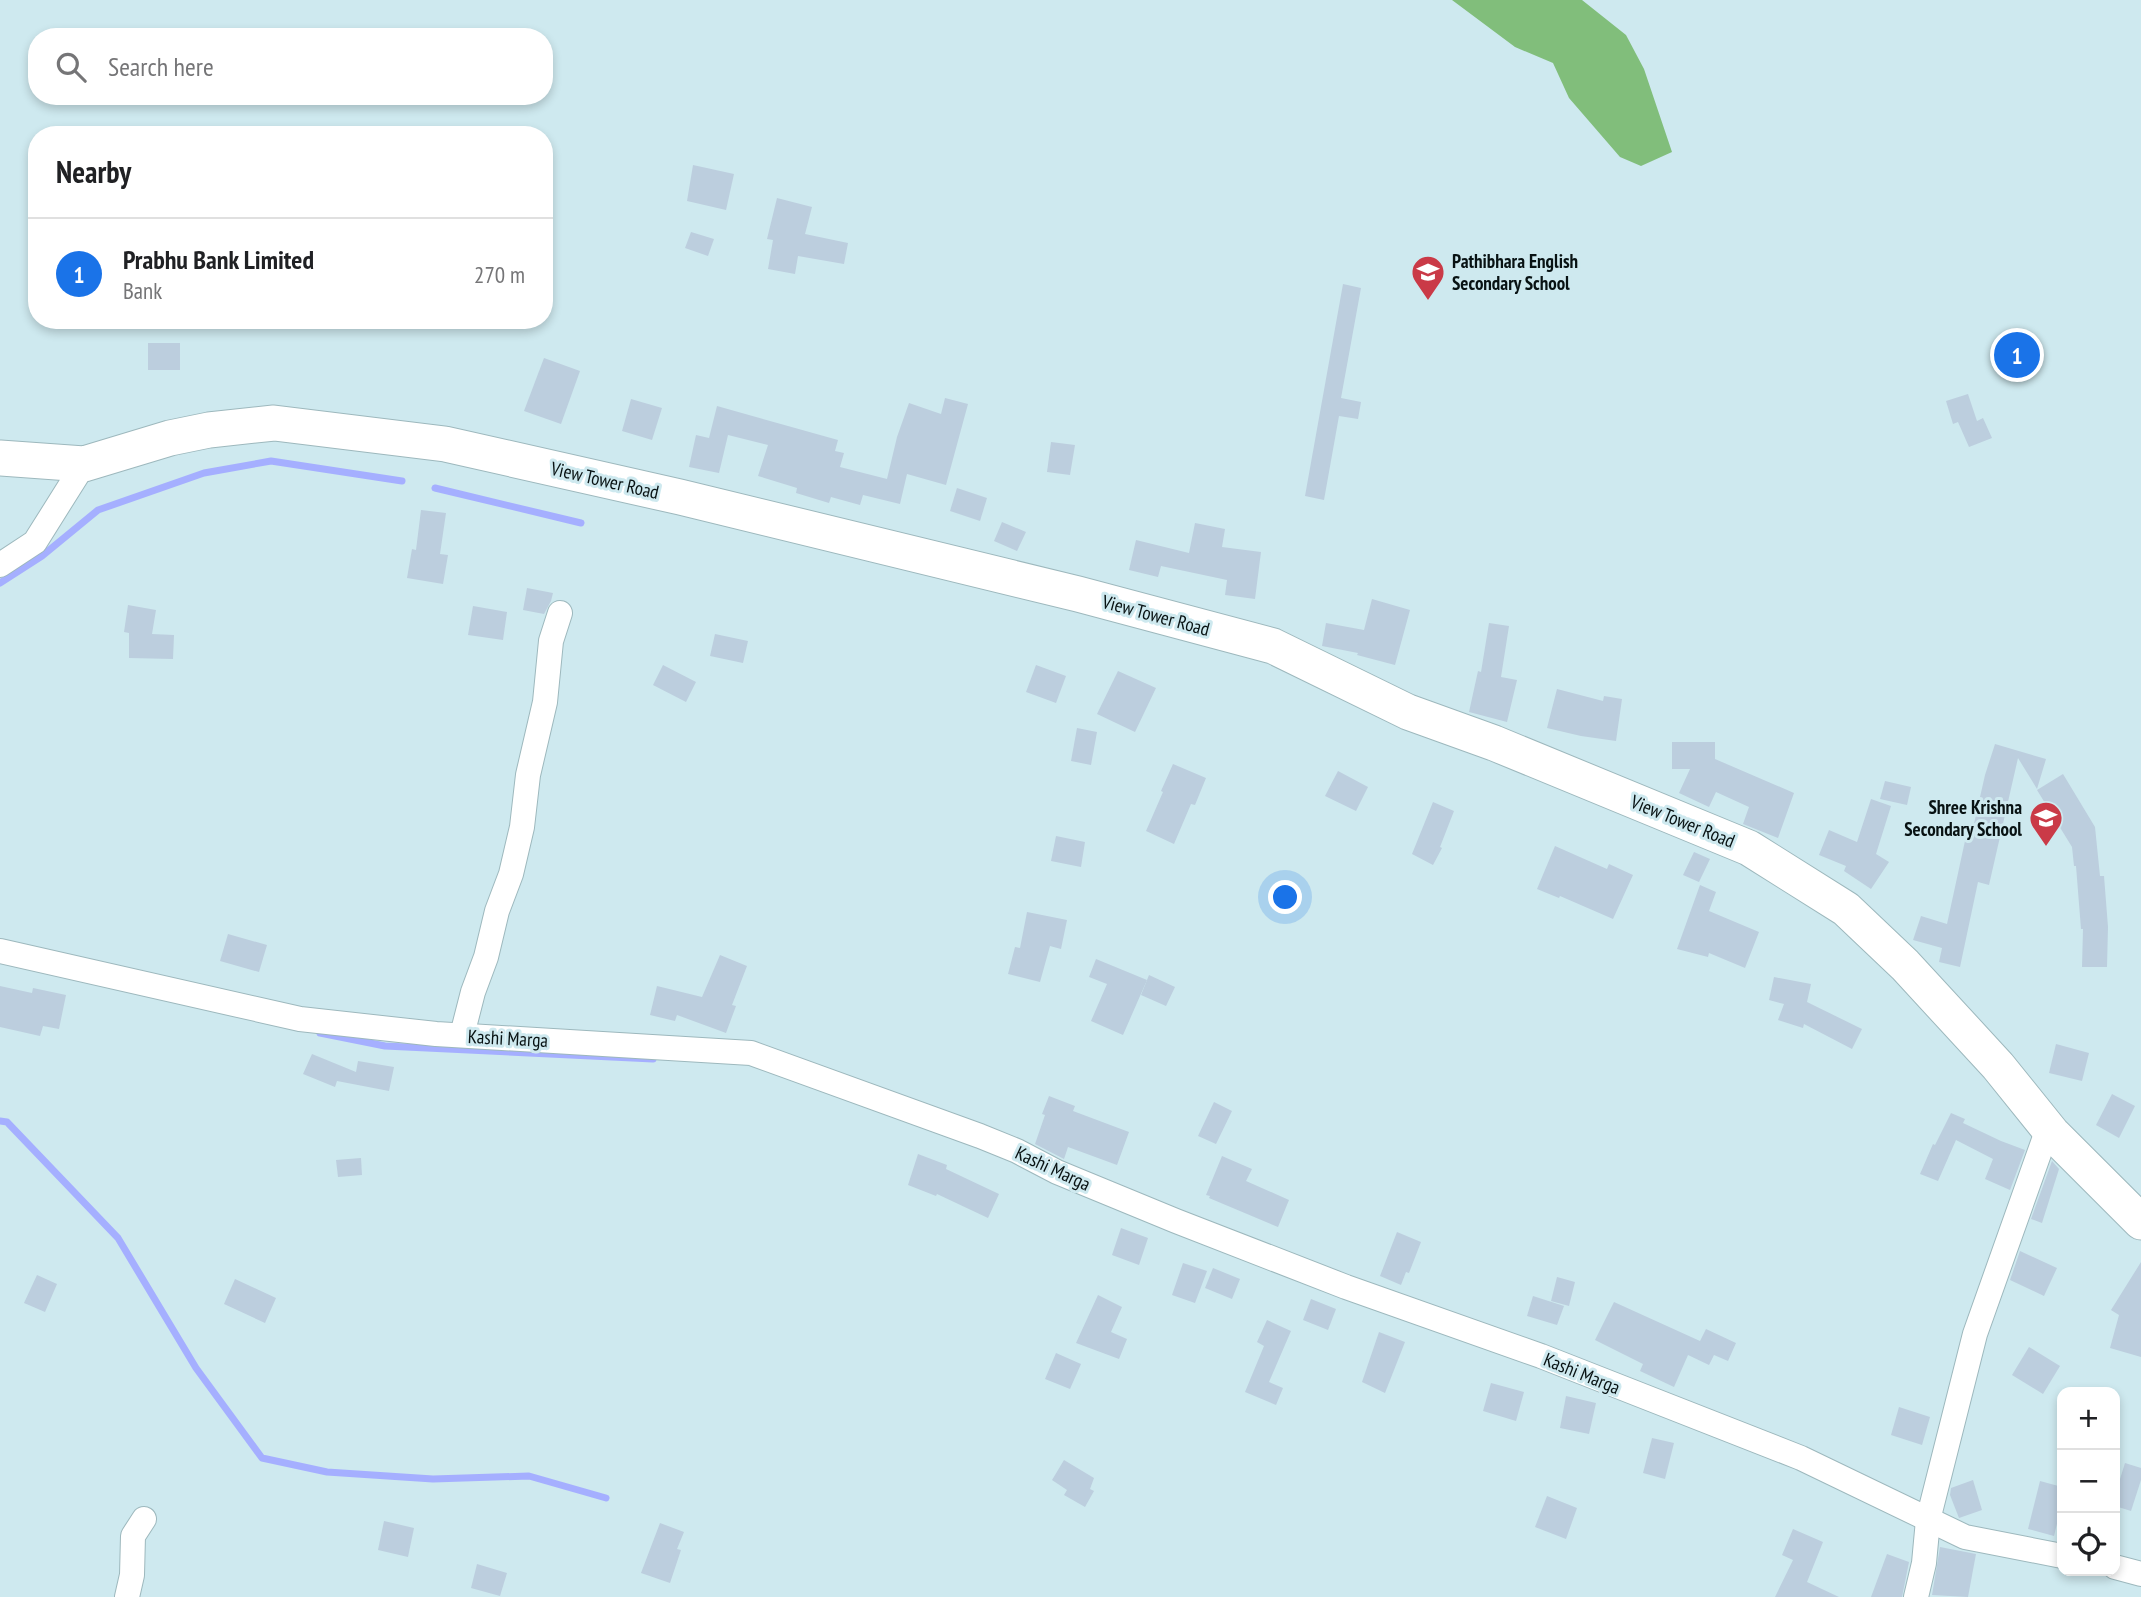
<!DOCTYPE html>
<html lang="en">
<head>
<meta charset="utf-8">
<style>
  :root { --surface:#fff; --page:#f6f6f6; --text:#202124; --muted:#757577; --line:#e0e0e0; --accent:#1a73e8 }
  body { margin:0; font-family:"PT Sans Narrow",sans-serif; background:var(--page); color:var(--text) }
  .controls { position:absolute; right:21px; bottom:21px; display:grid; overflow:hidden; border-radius:14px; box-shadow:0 4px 10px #0003 }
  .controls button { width:63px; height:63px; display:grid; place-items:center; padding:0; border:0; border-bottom:2px solid var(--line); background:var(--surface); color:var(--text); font:35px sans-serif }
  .you { position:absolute; left:1286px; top:898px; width:24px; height:24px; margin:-18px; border:5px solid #fff; border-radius:50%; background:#1a73e8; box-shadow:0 0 0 10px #1a73e833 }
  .badge { display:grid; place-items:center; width:46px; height:46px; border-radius:50%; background:var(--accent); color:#fff; font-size:23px; font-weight:700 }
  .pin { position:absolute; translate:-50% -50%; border:4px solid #fff; box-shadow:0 2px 7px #0006 }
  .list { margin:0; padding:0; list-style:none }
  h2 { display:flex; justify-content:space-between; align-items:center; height:91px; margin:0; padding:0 28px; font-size:30px }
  h2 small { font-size:23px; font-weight:400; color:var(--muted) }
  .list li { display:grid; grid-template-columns:46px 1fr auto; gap:21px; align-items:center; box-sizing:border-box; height:112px; padding:0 28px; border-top:2px solid var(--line) }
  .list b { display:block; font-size:26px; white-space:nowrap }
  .list p { margin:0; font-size:23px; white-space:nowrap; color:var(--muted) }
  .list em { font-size:23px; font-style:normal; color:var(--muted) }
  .icon { flex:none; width:38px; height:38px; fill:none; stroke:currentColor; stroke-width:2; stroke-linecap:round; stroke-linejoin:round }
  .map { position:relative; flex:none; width:2141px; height:1597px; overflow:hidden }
  .search { position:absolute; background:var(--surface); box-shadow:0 4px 10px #0003; left:28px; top:28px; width:525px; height:77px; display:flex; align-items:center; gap:18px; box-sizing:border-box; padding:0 24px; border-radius:28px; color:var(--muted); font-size:26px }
  .panel { position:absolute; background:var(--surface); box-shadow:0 4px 10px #0003; left:28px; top:126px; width:525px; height:203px; border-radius:28px }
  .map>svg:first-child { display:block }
  .forest { fill:#81be7b }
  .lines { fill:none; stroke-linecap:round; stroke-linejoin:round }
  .stream { stroke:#a5afff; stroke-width:7 }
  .building { fill:#bccede }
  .street-casing { stroke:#9db8bd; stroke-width:26 }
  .secondary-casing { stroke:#9db8bd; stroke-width:37 }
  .street { stroke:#fff; stroke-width:24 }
  .secondary { stroke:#fff; stroke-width:35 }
  .labels { text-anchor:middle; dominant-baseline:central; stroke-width:6; stroke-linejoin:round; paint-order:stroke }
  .poi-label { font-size:19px; font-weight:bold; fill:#081213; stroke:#cee9ef; text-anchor:start }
  .street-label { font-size:19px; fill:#081213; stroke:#cee9ef }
</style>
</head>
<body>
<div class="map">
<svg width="2141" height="1597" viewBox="0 0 2141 1597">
  <rect width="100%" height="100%" fill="#cee9ef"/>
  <polygon class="forest" points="1452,0 1582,0 1626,35 1644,69 1672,152 1641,166 1620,157 1569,98 1553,63 1515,47"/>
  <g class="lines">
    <g class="stream">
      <polyline points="435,488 581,523"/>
      <polyline points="0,583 42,556 98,510 204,473 271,461 402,481"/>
      <polyline points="320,1033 385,1046 653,1059"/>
      <polyline points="0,1121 7,1122 118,1238 196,1368 262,1458 327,1472 433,1479 529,1476 606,1498"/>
    </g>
  </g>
  <g class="building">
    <polygon points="693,165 734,174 726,210 687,201"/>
    <polygon points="777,198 812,207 805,234 848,243 844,264 798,256 795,274 768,269 773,240 767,239"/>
    <polygon points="691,232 714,239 708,256 685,248"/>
    <polygon points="1343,284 1361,288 1341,398 1361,402 1358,419 1339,416 1324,500 1305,496"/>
    <rect x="148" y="343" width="32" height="27"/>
    <polygon points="544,358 580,371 561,424 524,411"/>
    <polygon points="1968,394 1977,421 1983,418 1992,438 1969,447 1958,422 1953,424 1946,401"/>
    <polygon points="945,398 968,404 946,485 907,474 900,504 863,495 860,505 831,497 829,503 796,493 797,488 758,476 768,445 728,435 719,473 689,467 696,435 709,438 717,406 838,440 835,451 844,453 840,467 887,479 897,437 909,403 941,414"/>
    <polygon points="631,399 662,408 652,440 622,431"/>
    <polygon points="1051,442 1075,445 1070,475 1047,472"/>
    <polygon points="957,488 987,498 980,521 950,511"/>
    <polygon points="421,510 446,513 440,554 448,555 443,584 407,578 412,549 416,550"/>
    <polygon points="1002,522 1026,532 1017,551 994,541"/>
    <polygon points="1195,523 1225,529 1222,547 1261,552 1255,599 1225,595 1227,580 1161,566 1158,577 1129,570 1136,540 1189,553"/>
    <polygon points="527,588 553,593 551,601 544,614 523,610"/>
    <polygon points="1372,599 1410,610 1395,665 1357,655 1358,653 1322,646 1326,623 1364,630"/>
    <polygon points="128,605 156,610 152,634 174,635 173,659 129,658 129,633 124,632"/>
    <polygon points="473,606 507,612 503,640 468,635"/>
    <polygon points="1489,623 1509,626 1501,677 1517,680 1507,722 1469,712 1478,671 1481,672"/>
    <polygon points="715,634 748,641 743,663 710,656"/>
    <polygon points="663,665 696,682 686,702 653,685"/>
    <polygon points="1036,665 1066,676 1056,703 1026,692"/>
    <polygon points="1118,671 1156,688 1135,732 1097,714"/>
    <polygon points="1557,689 1603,701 1604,696 1622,699 1616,741 1581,736 1547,728"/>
    <polygon points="1077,728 1097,732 1091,765 1071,761"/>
    <polygon points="1672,742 1715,742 1715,759 1794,793 1778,838 1743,824 1749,807 1716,792 1709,807 1679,793 1690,769 1672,769"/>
    <polygon points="1995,744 2046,759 2037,789 2018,758 1989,885 1978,882 1960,967 1939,962 1942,948 1913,940 1921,916 1947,924 1968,827 1973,828 1985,775"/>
    <polygon points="1173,764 1206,778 1195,805 1191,804 1174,844 1146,831 1163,792 1161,791"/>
    <polygon points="1338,771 1368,787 1356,811 1325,796"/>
    <polygon points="2063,774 2095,827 2100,876 2104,876 2108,927 2107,967 2082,967 2083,929 2081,929 2076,866 2074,866 2072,847 2037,790"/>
    <polygon points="1885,781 1911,787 1907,805 1880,799"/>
    <polygon points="1871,799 1891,806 1876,854 1889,862 1871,889 1844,871 1846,866 1819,855 1829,830 1857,842"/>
    <polygon points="1433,802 1454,811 1440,847 1442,848 1433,865 1412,854"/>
    <polygon points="1056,836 1085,842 1081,867 1051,861"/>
    <polygon points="1555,846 1607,869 1609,864 1633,875 1613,919 1560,896 1559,898 1537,889"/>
    <polygon points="1694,852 1710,859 1699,882 1683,875"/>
    <polygon points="1700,885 1716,892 1709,911 1759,932 1745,968 1709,953 1708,957 1677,949"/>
    <polygon points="1027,912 1067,920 1061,949 1050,946 1040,982 1008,974 1015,947 1020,948"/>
    <polygon points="228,934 267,945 259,972 220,961"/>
    <polygon points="720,955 747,966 732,1005 736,1006 726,1033 677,1015 675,1021 650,1015 657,986 702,997"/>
    <polygon points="1096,959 1147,980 1123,1035 1091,1021 1107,984 1089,977"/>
    <polygon points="1149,975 1175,987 1166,1006 1141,995"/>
    <polygon points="1774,977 1811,984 1807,1002 1862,1029 1852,1049 1804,1024 1803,1028 1778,1020 1784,1004 1769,1000"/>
    <polygon points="0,986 32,993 33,988 66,995 59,1029 43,1026 40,1036 0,1027"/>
    <polygon points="2056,1044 2089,1053 2082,1081 2049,1073"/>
    <polygon points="312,1054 356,1072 358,1061 394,1067 389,1091 337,1081 335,1087 303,1074"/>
    <polygon points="2112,1094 2135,1106 2119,1138 2096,1125"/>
    <polygon points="1049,1096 1075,1106 1073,1111 1129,1132 1117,1165 1068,1147 1064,1159 1035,1144 1045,1115 1042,1114"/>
    <polygon points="1214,1102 1232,1111 1216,1144 1198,1136"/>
    <polygon points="1951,1113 1965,1119 1963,1123 2001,1141 2025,1150 2010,1190 1985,1179 1993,1159 1956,1140 1938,1181 1920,1174 1933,1144 1935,1145"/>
    <polygon points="918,1154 947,1165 946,1169 999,1194 988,1218 937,1194 936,1196 908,1185"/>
    <polygon points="1222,1156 1252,1169 1246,1181 1289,1200 1278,1227 1209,1198 1210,1196 1206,1195"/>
    <polygon points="361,1158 362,1175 338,1177 336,1160"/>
    <polygon points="2052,1161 2059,1169 2042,1223 2031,1219"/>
    <polygon points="1121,1228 1148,1238 1139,1265 1112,1255"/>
    <polygon points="1397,1232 1421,1242 1409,1273 1406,1272 1401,1285 1380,1276"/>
    <polygon points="2020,1251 2057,1268 2044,1296 2010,1280"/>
    <polygon points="2141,1262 2141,1357 2110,1348 2119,1315 2111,1310"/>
    <polygon points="1183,1263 1207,1271 1195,1303 1172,1295"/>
    <polygon points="1213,1268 1240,1279 1232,1299 1205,1288"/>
    <polygon points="37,1275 57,1284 45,1312 24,1303"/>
    <polygon points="1557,1277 1575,1282 1569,1306 1551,1301"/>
    <polygon points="235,1279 276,1298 265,1323 224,1304"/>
    <polygon points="1098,1295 1122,1307 1111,1332 1127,1339 1119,1359 1076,1343"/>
    <polygon points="1533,1296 1564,1306 1557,1325 1527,1316"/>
    <polygon points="1311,1299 1336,1309 1328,1330 1303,1320"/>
    <polygon points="1614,1302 1700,1341 1706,1329 1736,1343 1728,1361 1714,1355 1709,1365 1688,1355 1674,1387 1640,1371 1643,1364 1595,1340"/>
    <polygon points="1267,1320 1291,1331 1269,1382 1283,1388 1276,1405 1245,1392 1264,1346 1257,1342"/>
    <polygon points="1379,1332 1405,1342 1385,1393 1362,1382"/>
    <polygon points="2029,1347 2060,1366 2043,1394 2012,1375"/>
    <polygon points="1056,1353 1081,1364 1070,1389 1045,1379"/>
    <polygon points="1491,1383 1524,1392 1516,1421 1483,1411"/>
    <polygon points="1566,1396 1596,1403 1589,1434 1560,1428"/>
    <polygon points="1899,1407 1930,1417 1922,1445 1891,1435"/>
    <polygon points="1652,1438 1674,1443 1665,1479 1643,1473"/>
    <polygon points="1064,1460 1094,1478 1090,1489 1094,1491 1085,1507 1064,1495 1067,1490 1052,1480"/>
    <polygon points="2125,1463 2141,1468 2141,1480 2131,1511 2115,1506 2115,1495"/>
    <polygon points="1973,1480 1982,1510 1959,1518 1950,1495 1951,1488"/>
    <polygon points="2040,1481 2062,1487 2062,1503 2054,1536 2028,1529"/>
    <polygon points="1547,1496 1577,1508 1566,1539 1535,1527"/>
    <polygon points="384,1521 414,1528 408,1557 378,1550"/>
    <polygon points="660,1523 684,1532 677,1549 681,1550 670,1583 641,1573"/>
    <polygon points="1793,1529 1823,1542 1807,1582 1839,1597 1775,1597 1793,1560 1782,1555"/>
    <polygon points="1940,1547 1976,1554 1968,1597 1932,1595"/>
    <polygon points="1887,1554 1909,1562 1902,1597 1871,1597"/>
    <polygon points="477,1564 507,1573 500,1596 471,1588"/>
  </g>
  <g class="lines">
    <defs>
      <g id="street">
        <polyline points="0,565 35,542 84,464"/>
        <polyline points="0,951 300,1019 436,1034 751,1053 980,1136 1017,1151 1057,1172 1176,1221 1346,1287 1541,1356 1801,1458 1965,1537 2062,1556"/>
        <polyline points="462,1035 473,992 486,957 497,911 511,874 522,827 528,775 545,702 551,641 560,613"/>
        <polyline points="2115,1567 2141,1574"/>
        <polyline points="127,1597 132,1575 133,1536 144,1519"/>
        <polyline points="1916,1597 1924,1563 1928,1520 1975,1334 2046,1134 2052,1133"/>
      </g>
      <polyline id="secondary" points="0,458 84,464 170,438 209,430 274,423 445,444 680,497 1078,594 1273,646 1408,712 1494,743 1749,848 1846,909 1905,965 1998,1066 2052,1133 2141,1222"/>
    </defs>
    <use href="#street" class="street-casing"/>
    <use href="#secondary" class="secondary-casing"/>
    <use href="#street" class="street"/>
    <use href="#secondary" class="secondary"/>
  </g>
  <defs>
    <symbol id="school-pin" viewBox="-11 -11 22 30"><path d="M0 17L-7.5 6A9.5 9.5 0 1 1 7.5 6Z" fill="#ca3a47" stroke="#cee9ef"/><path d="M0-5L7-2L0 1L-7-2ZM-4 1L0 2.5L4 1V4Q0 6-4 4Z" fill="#fff"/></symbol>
  </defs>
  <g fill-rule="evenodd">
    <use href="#school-pin" x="1409" y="253" width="38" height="52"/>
    <use href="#school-pin" x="2027" y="799" width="38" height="52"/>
  </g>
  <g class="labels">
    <g class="poi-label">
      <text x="1452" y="261">Pathibhara English<tspan x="1452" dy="22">Secondary School</tspan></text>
      <text x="2022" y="807" text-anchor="end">Shree Krishna<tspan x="2022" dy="22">Secondary School</tspan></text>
    </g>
    <g class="street-label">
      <text transform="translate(605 480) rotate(13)">View Tower Road</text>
      <text transform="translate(1156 615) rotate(15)">View Tower Road</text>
      <text transform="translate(1683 821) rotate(22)">View Tower Road</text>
      <text transform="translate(508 1038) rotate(3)">Kashi Marga</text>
      <text transform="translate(1053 1168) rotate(25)">Kashi Marga</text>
      <text transform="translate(1582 1373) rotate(22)">Kashi Marga</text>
    </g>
  </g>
</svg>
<div class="controls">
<button>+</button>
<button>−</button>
<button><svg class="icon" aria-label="locate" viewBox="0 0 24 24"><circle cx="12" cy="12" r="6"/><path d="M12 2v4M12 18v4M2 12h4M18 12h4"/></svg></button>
</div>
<div class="you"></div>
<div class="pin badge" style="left:2017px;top:355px">1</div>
<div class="search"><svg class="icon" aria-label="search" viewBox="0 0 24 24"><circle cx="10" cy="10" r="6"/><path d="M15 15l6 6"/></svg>Search here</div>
<section class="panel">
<h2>Nearby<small></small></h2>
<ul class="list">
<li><span class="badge">1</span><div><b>Prabhu Bank Limited</b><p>Bank</p></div><em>270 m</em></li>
</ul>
</section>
</div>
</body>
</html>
